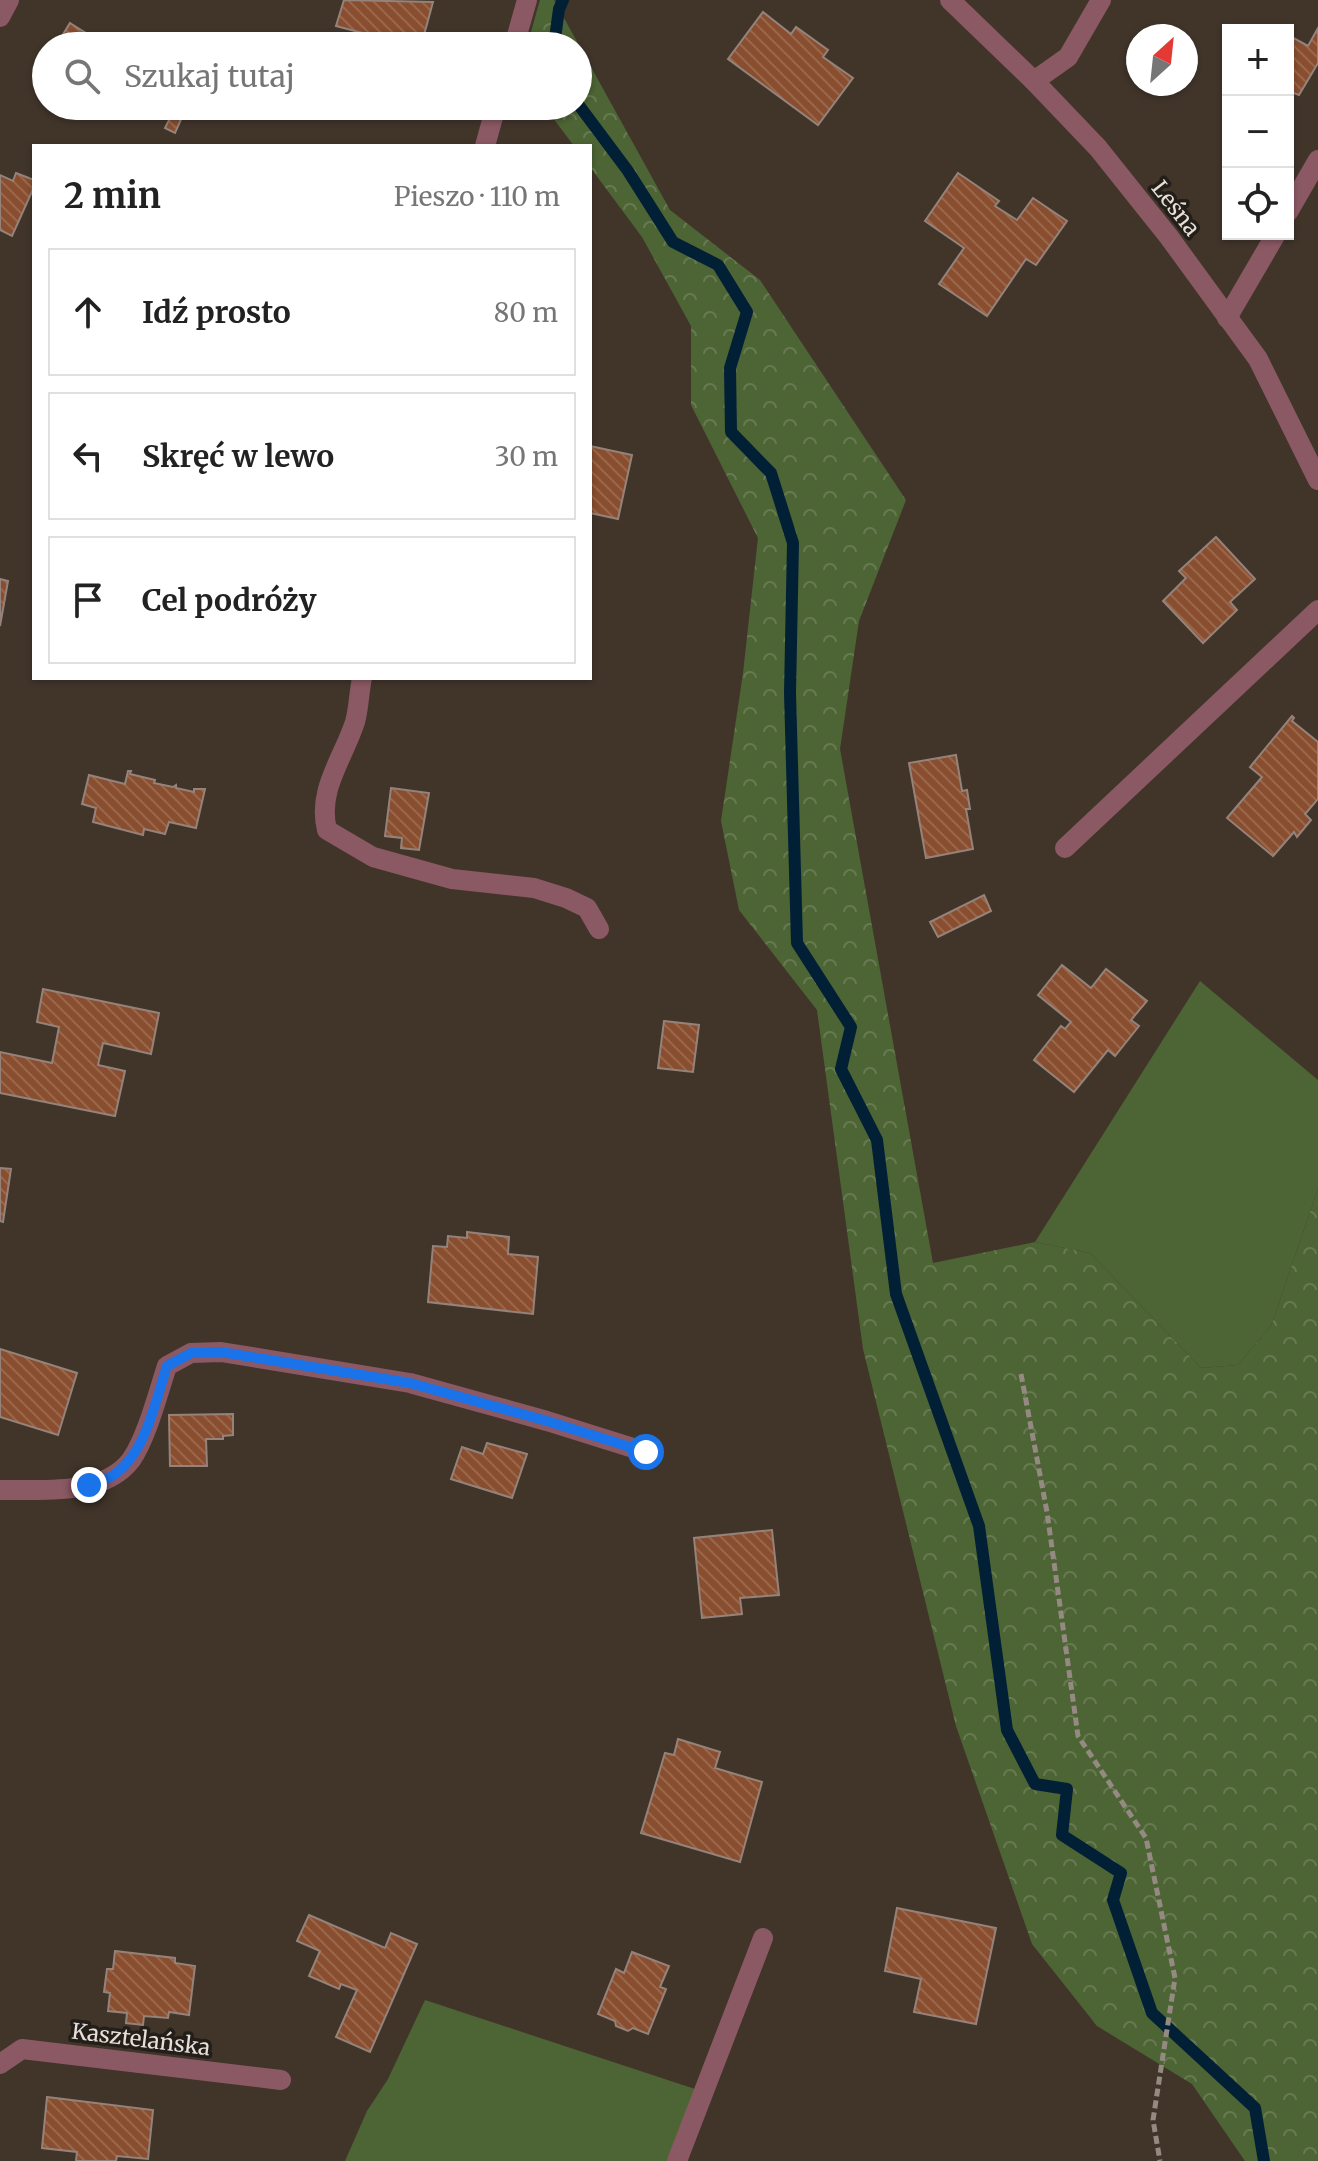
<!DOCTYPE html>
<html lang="pl">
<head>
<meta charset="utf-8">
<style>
  :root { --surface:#fff; --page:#f6f6f6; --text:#222; --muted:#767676; --line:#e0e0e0 }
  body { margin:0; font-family:Merriweather,serif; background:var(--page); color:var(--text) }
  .controls { position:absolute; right:24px; top:24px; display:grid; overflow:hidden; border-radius:0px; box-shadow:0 2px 6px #0004 }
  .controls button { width:72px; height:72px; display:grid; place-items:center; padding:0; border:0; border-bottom:2px solid var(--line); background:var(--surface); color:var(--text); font:40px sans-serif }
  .compass { position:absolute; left:1126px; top:24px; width:72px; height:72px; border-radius:50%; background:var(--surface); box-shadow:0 2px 6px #0004; rotate:27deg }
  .stop { position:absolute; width:24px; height:24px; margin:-18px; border:6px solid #1a73e8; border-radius:50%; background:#fff }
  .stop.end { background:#1a73e8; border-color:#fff; box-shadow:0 2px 8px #0008 }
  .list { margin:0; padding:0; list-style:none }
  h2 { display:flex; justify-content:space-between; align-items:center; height:104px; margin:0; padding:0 32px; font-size:34px }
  h2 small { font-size:26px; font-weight:400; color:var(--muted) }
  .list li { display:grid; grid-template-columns:52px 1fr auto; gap:24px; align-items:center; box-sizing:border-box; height:128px; margin:0 16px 16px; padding:0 16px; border:2px solid var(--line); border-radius:0px }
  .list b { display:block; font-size:30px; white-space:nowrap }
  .list em { font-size:26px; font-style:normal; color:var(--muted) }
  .icon { flex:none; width:44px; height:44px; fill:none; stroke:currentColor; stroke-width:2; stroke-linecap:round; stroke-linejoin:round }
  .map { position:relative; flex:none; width:1318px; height:2161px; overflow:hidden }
  .search { position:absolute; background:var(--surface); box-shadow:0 2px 6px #0004; left:32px; top:32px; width:560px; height:88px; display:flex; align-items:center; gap:20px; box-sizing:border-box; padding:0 28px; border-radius:44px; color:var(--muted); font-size:30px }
  .panel { position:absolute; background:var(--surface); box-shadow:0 2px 6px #0004; left:32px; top:144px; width:560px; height:536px; border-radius:0px }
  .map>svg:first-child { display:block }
  .grass { fill:#4d6435 }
  .forest { fill:url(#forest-crowns) }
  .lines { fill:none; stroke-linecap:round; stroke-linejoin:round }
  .stream { stroke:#022035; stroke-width:12 }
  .building { fill:url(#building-back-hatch); stroke:#95837b; stroke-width:2 }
  .path { stroke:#948a81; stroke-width:5; stroke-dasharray:8 4; stroke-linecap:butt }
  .minor { stroke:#8b5964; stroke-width:20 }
  .route { stroke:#1a73e8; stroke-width:10 }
  .labels { text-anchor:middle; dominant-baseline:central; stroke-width:7; stroke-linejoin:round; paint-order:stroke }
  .street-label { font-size:22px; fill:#e6ded7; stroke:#231e19 }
</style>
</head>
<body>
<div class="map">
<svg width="1318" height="2161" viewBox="0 0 1318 2161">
  <defs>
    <pattern id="forest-crowns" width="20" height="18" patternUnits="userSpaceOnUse" patternTransform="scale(2)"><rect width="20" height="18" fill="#4d6435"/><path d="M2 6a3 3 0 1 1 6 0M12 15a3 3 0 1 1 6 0" fill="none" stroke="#677a52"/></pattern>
    <pattern id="building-back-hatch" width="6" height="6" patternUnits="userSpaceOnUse" patternTransform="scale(2)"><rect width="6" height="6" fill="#884e2f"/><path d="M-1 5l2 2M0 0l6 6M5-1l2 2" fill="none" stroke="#99674c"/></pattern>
  </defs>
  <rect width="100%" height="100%" fill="#41352a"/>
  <g class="grass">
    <polygon points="1200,981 1318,1080 1318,1189 1271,1326 1238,1365 1201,1368 1090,1253 1035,1242"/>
    <polygon points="425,2000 695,2089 667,2161 345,2161 367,2111 388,2079"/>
  </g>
  <polygon class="forest" points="540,0 554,0 670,210 760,280 906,500 859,621 840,749 933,1263 1035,1242 1090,1253 1201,1368 1238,1365 1271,1326 1318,1189 1318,2161 1245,2161 1192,2084 1097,2026 1032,1944 956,1726 863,1349 817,1010 739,910 721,821 743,673 758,538 691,405 691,326 642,237 590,167 590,146 574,146 544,106 578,106 578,46 527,46"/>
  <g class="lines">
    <g class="stream">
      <polyline points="554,46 559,9 563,0"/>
      <polyline points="578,104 628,171 673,242 718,265 747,312 730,368 731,432 771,473 793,543 790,693 797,943 851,1027 841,1069 877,1140 896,1294 979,1526 1007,1730 1035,1784 1067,1789 1062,1835 1121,1873 1113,1900 1152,2013 1255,2108 1264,2161"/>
    </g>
  </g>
  <g class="building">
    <polygon points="344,0 433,2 421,46 366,46 370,35 336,26"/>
    <polygon points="763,12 791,34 796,27 828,50 823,57 853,78 818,125 728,59"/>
    <polygon points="70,23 94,38 91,44 94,46 56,46"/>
    <polygon points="1318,28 1318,63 1299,95 1291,92 1288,98 1288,35 1308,46"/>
    <polygon points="176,106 187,106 175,133 165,128"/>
    <polygon points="16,173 34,180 34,187 12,236 0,230 0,175 13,181"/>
    <polygon points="958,173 999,201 995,206 1017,220 1033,198 1067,221 1036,265 1026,259 987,316 939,284 964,248 925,221"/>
    <polygon points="590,446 632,455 618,519 590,513"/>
    <polygon points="1216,537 1255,579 1230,602 1237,610 1203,643 1163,601 1186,578 1179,571"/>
    <polygon points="0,579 8,581 0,626"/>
    <polygon points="1292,716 1294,718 1292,721 1318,742 1318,799 1305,814 1311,820 1297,837 1294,832 1273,856 1227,818 1262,777 1250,767"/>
    <polygon points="956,755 962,791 967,790 970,809 966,809 973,849 926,858 909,763"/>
    <polygon points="128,771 131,771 130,774 155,780 154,783 173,787 176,785 176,788 194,792 194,789 205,789 196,828 169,822 165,834 144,829 143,835 93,822 96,808 82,804 89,775 125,784"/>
    <polygon points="391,788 429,793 419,850 401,848 402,838 385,836"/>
    <polygon points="984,895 991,911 938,937 930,922"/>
    <polygon points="1062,965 1091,988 1106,969 1147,1001 1131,1020 1139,1026 1115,1056 1108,1050 1074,1092 1034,1060 1061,1026 1065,1029 1071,1022 1038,995"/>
    <polygon points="43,989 159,1013 151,1054 103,1043 98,1065 125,1071 115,1116 0,1093 0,1052 52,1063 59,1027 37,1022"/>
    <polygon points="664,1021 699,1025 693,1072 658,1068"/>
    <polygon points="0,1168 11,1169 3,1222 0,1221"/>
    <polygon points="467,1232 509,1237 508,1254 538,1257 533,1314 428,1302 433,1246 447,1247 448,1236 467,1238"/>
    <polygon points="0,1349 77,1373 58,1435 0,1417"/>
    <polygon points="233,1414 233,1435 223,1436 223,1439 206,1439 207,1466 170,1466 169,1415"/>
    <polygon points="487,1443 527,1454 512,1498 451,1479 462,1447 483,1454"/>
    <polygon points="772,1530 779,1595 740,1598 742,1614 702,1618 694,1538"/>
    <polygon points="678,1739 720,1752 715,1768 762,1782 740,1862 641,1833 665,1753 674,1755"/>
    <polygon points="897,1908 996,1928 976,2024 914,2012 921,1979 885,1971"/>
    <polygon points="309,1915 385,1948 391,1933 417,1944 370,2052 336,2037 357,1990 341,1984 339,1989 309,1976 320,1951 297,1941"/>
    <polygon points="115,1951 175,1958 175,1963 195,1966 189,2015 169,2012 168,2018 144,2016 143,2025 126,2023 127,2013 108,2011 110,1993 104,1992 107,1969 113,1969"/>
    <polygon points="632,1952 669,1966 660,1987 666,1989 648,2034 633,2028 628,2031 616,2026 615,2021 598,2014 616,1969 624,1973"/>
    <polygon points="47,2097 153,2110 148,2159 117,2156 116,2161 76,2161 77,2152 42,2148"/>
  </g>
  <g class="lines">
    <polyline class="path" points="1021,1374 1047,1512 1078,1736 1146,1838 1175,1978 1153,2120 1160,2161"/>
    <g class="minor">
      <polyline points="950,0 1034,81 1098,148 1169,237 1258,359 1318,480"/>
      <polyline points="0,17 9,0"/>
      <polyline points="514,46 527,0"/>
      <polyline points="1034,81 1068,57 1101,0"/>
      <polyline points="485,146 496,106"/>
      <polyline points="1288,212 1318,160"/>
      <polyline points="1227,318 1276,234"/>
      <path d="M 362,678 C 359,692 359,708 355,722 C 343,759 317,790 327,830 L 373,857 L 452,879 L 534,888 L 566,898 L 587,908 L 599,929"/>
      <polyline points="1065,848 1318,610"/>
      <path d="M 0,1490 C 41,1489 103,1497 131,1460 C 147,1437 158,1393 167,1366 L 191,1353 L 221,1352 L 410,1383 L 547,1421 L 646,1452"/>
      <polyline points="0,2064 22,2049 281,2080"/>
      <polyline points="677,2161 763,1938"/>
    </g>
  </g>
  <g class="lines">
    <path class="route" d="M 89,1485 C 97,1482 106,1480 112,1476 C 146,1454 155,1402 167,1366 L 191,1353 L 221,1352 L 410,1383 L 547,1421 L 646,1452"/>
  </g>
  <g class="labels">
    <g class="street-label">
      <text transform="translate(1176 208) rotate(52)">Leśna</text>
      <text transform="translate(141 2039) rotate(7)">Kasztelańska</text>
    </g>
  </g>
</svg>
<div class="controls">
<button>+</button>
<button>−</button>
<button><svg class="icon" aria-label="locate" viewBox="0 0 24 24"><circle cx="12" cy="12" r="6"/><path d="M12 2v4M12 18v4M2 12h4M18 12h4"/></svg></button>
</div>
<svg class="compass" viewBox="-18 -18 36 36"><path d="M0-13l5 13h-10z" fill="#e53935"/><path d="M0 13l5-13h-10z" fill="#767676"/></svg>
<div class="stop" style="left:646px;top:1452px"></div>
<div class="stop end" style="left:89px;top:1485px"></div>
<div class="search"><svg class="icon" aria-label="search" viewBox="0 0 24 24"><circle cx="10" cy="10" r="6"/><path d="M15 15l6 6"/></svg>Szukaj tutaj</div>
<section class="panel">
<h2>2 min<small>Pieszo · 110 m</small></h2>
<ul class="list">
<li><svg class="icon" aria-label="ahead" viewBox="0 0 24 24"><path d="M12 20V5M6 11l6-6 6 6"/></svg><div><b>Idź prosto</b></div><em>80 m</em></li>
<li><svg class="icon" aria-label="left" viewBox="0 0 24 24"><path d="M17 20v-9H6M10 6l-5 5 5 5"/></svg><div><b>Skręć w lewo</b></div><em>30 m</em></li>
<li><svg class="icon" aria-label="arrive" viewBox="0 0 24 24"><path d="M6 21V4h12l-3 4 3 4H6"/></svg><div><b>Cel podróży</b></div></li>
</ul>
</section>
</div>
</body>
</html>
